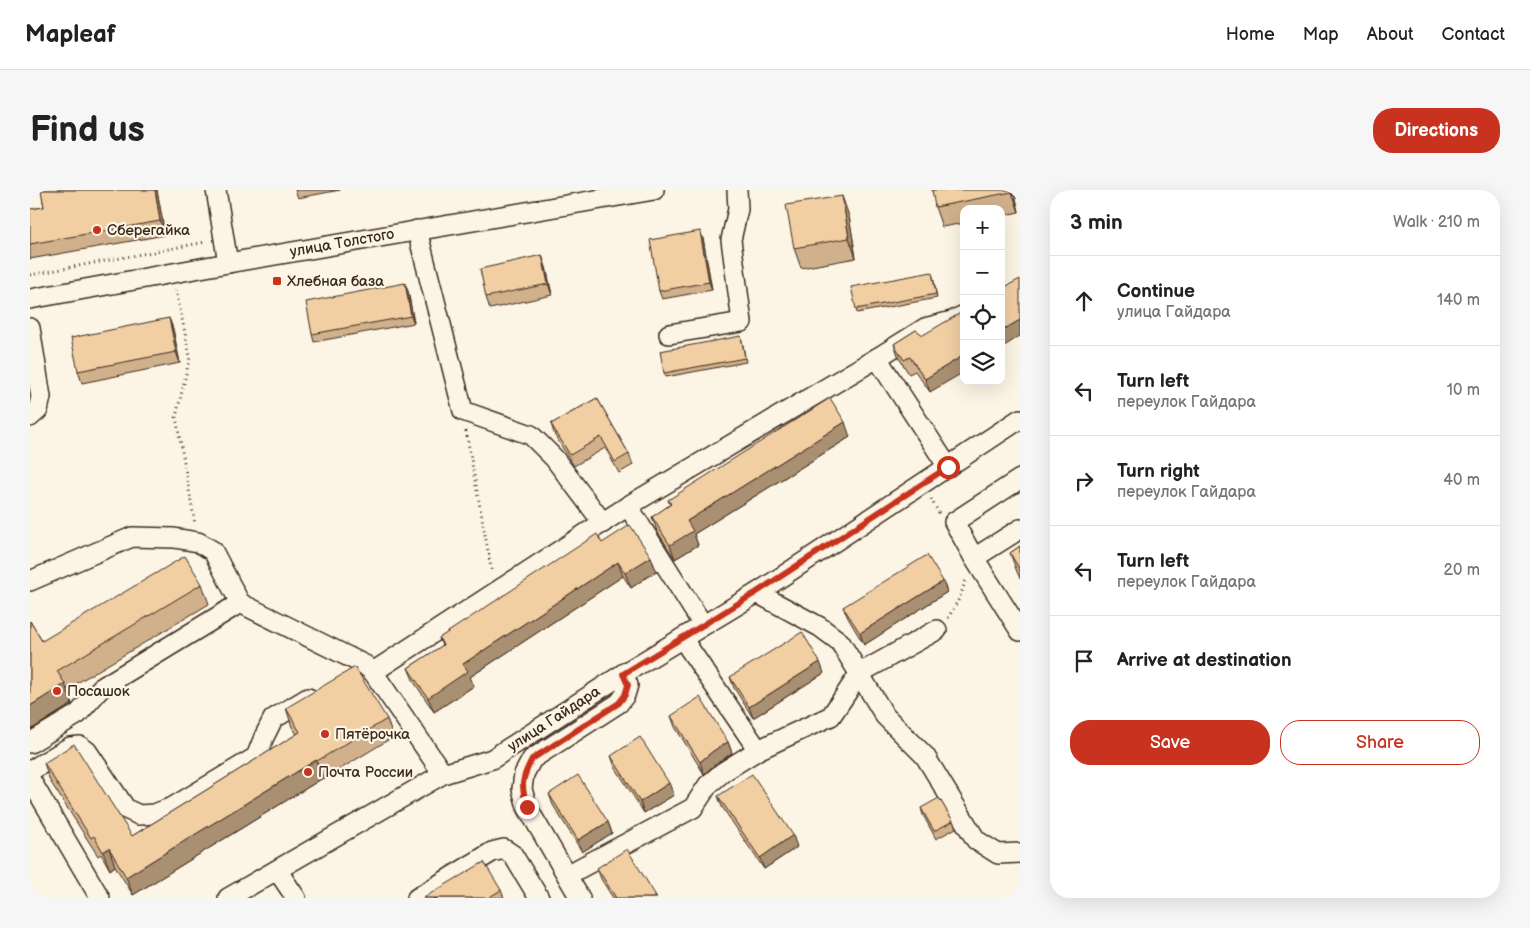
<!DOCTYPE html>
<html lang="en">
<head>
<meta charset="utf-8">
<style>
  :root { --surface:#fff; --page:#f6f6f6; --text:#222; --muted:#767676; --line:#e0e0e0; --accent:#c8321e }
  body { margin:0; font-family:"Balsamiq Sans",sans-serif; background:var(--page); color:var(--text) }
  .controls { position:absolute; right:15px; top:15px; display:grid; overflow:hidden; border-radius:10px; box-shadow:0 5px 20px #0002 }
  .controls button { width:45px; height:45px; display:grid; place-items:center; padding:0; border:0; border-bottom:1px solid var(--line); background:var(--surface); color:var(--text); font:25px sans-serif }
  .stop { position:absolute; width:15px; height:15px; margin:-11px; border:4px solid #c8321e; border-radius:50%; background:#fff }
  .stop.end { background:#c8321e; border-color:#fff; box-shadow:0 1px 5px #0008 }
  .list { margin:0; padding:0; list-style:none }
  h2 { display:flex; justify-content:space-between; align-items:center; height:65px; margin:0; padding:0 20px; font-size:21px }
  h2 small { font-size:16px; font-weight:400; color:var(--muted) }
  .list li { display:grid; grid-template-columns:32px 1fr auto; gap:15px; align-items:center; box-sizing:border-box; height:90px; padding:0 20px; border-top:1px solid var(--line) }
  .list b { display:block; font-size:19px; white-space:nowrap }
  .list p { margin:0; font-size:16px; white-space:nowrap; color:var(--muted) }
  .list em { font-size:16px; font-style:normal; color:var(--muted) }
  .actions { display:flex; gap:10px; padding:15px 20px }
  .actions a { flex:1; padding:11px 0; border:1px solid var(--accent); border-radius:20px; text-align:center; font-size:18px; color:var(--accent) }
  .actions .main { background:var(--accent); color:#fff }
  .icon { flex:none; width:28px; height:28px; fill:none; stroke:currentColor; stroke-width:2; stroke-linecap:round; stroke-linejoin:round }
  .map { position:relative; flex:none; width:990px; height:708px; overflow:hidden; border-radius:20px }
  header { display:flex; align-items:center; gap:30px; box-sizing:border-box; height:70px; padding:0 25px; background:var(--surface); border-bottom:1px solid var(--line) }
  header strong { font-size:24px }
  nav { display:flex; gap:28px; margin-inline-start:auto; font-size:18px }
  .intro { display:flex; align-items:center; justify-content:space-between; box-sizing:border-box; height:120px; padding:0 30px }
  h1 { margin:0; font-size:35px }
  .button { padding:12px 22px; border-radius:20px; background:var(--accent); color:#fff; font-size:18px; font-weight:700 }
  main { display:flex; gap:30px; padding:0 30px }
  aside { flex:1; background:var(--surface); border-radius:20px; box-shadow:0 5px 20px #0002 }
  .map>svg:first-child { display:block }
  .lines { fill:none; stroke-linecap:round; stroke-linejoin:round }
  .minor-casing { stroke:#3b2a1e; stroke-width:22 }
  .path { stroke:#3b2a1e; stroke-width:3; stroke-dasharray:1 4; stroke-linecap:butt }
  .minor { stroke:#fcf5e5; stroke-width:19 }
  .wall { fill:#d0b18c; stroke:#3b2a1e }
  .shaded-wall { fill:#a99072; stroke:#3b2a1e }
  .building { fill:#f2cea3; stroke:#3b2a1e }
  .route { stroke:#c8321e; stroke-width:6 }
  .poi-dot { fill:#c8321e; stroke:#fcf5e5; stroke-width:2 }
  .labels { text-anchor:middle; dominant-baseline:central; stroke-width:4.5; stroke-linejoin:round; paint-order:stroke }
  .poi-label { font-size:15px; fill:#3b2a1e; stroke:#fcf5e5; text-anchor:start }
  .street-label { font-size:15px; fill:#3b2a1e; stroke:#fcf5e5 }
</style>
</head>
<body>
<header>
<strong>Mapleaf</strong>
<nav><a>Home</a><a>Map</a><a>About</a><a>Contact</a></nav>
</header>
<div class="intro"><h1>Find us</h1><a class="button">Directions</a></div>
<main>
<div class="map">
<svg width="990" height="708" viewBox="0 0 990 708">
  <rect width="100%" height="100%" fill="#fcf5e5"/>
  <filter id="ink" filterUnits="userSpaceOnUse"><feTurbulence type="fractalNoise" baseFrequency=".02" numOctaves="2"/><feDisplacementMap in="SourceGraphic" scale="10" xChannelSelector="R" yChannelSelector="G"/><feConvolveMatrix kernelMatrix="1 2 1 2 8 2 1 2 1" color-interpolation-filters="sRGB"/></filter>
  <g filter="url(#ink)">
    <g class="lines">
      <defs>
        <g id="minor">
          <polyline points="186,0 198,73"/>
          <polyline points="387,40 433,221 501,245 524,268 573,333"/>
          <polyline points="0,109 198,73 624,0"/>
          <polyline points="0,138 11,207 8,220 0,227"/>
          <polyline points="639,144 712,132 701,50 708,19 707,0"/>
          <polyline points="847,168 895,138 922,131 934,125"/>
          <polyline points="990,289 924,332 944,368 990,441"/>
          <polyline points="598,316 847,168 918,277"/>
          <polyline points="944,368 990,339"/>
          <polyline points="0,391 102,347 144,348 168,352 183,361 210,413"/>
          <polyline points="727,403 790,437 810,452 855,526 895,566 946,650 968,664 990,663"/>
          <polyline points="652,448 728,560"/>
          <polyline points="343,482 598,316 673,435"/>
          <polyline points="0,553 48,524 71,498 210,413 335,475 343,482 413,584"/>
          <polyline points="0,581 40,557 50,556 57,561 96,619 109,625 124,624 143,617 226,567 234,547 243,529 278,508"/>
          <polyline points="0,589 70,708"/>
          <polyline points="247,680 266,708"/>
          <polyline points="537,685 663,618 678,595 693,582 728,560 801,526 830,483 907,440"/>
          <polyline points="198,708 413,584 462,569 593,484 727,403 990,229"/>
          <polyline points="387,708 462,662 474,659 483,665 509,708"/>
          <polyline points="550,708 497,617 492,599 494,584 502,569 589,513 595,505 598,495 593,484"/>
        </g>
      </defs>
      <use href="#minor" class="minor-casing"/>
      <g class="path">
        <polyline points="0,85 176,52"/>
        <polyline points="146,100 160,167 146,227 165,334"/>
        <polyline points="436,241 462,383"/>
        <polyline points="901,309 909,323"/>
        <polyline points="918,428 930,407 936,389"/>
      </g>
      <use href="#minor" class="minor"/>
    </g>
    <g class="wall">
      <polygon points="11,0 127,0 135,45 0,69 0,19 14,17"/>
      <polygon points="265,0 310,0 268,8"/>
      <polygon points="984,0 989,22 971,26 971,19 934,19 934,33 912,37 905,17"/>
      <polygon points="819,26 826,68 771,78 764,58"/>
      <polygon points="670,41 673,48 682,100 632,109 629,101"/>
      <polygon points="516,77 522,105 460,119 456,107"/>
      <polygon points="903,86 907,108 827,123 826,119"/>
      <polygon points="378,101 384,133 284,152 282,144"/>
      <polygon points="139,128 143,139 150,173 52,193 48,181"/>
      <polygon points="886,140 900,202 885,181 879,184 869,168 864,154"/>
      <polygon points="712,150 716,172 636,187 634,183"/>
      <polygon points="567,208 599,264 603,275 589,283 575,258 544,276 525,246 521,234"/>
      <polygon points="820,247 664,344 668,355 645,369 627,341 622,327 640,315 638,310"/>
      <polygon points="572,353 621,367 626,381 601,398 593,386 440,487 444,496 404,522 384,492 378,478 412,456 409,448"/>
      <polygon points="990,356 990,388 987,382 980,363"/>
      <polygon points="913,391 917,402 834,455 818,428 813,417"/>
      <polygon points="172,394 179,414 37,499 42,514 2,539 0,536 0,431 12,451"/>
      <polygon points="794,483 723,528 704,498 700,487"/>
      <polygon points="256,518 357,529 363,547 294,589 293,588 103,705 85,676 80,680 71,664 68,666 20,591 14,573 102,646 267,544 262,537"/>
      <polygon points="641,526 698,552 702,563 687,573 674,584 645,537"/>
      <polygon points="581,566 644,605 614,623 585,577"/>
      <polygon points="519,604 578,632 582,643 552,662 523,615"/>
      <polygon points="688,606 767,657 734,679 692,617"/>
      <polygon points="891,618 923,631 926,638 906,649 893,625"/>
      <polygon points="567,678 627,708 583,708 571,689"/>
      <polygon points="471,700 474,708 393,708"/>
    </g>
    <g class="shaded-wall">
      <polygon points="125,0 127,0 135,45 130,31"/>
      <polygon points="981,0 984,0 989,22 982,2"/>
      <polygon points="812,6 819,26 826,68 819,48"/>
      <polygon points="670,41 673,48 682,100 679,92"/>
      <polygon points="512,65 516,77 522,105 518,94"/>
      <polygon points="375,93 378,101 384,133 381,126"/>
      <polygon points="139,128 143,139 150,173 146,162"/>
      <polygon points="990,130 990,146 971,158 971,141"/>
      <polygon points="934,165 934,182 900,202 895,189"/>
      <polygon points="815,232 820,247 664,344 668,355 645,369 640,355 657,331"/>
      <polygon points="621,367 626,381 601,398 595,383"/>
      <polygon points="588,372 593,386 440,487 444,496 404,522 398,508 433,474"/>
      <polygon points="913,391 917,402 834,455 830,443"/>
      <polygon points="790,472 794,483 723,528 719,517"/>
      <polygon points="35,494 42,514 2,539 0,534 0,516"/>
      <polygon points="698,552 702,563 687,573 674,584 670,572 683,561"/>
      <polygon points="286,570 293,588 103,705 96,687"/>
      <polygon points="639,593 644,605 614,623 610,612"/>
      <polygon points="578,632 582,643 552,662 548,650"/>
      <polygon points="763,645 767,657 734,679 730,668"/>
      <polygon points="79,658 85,676 80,680 73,662"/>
    </g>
    <g class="building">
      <polygon points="11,0 125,0 130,31 0,54 0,19 14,17"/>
      <polygon points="902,0 981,0 982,2 905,17"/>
      <polygon points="812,6 819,48 764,58 756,15"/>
      <polygon points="670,41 679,92 629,101 620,50"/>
      <polygon points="512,65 518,94 456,107 450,79"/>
      <polygon points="902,82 906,104 826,119 821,97"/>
      <polygon points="990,89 990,130 971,141 971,99"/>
      <polygon points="375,93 381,126 282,144 276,112"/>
      <polygon points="934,121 934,165 895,189 880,167 874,170 864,154 886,140 893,145"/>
      <polygon points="139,128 146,162 48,181 41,148"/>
      <polygon points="711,146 715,168 634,183 630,161"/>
      <polygon points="567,208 599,264 585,272 571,247 540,265 521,234"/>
      <polygon points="800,208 815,232 657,331 663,341 640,355 622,327 641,314 638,310"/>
      <polygon points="600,335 621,367 595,383 588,372 433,474 438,481 398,508 378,478 413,455 409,448 567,344 572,353"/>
      <polygon points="990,356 990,380 980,363"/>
      <polygon points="897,365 913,391 830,443 813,417"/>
      <polygon points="155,366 172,394 27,481 35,494 0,516 0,431 12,451"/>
      <polygon points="772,442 790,472 719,517 700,487"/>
      <polygon points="325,477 357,529 287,571 286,570 96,687 79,658 73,662 64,646 61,648 14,573 44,554 102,646 270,542 256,518"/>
      <polygon points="670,507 698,552 683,561 670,572 641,526"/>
      <polygon points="610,547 639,593 610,612 581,566"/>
      <polygon points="722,584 763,645 730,668 688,606"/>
      <polygon points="548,585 578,632 548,650 519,604"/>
      <polygon points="909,608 923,631 904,641 891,618"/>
      <polygon points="597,659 626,706 623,708 586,708 567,678"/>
      <polygon points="454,672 471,700 458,708 393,708"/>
    </g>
  </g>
  <g class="lines" filter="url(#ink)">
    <path class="route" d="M 497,617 C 491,595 491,590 502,569 L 589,513 L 595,505 L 598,495 L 593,484 L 727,402 L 918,277"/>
  </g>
  <g class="poi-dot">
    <circle cx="67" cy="40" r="5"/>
    <rect x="242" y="86" width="10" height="10" rx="2.5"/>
    <circle cx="27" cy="501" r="5"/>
    <circle cx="295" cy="544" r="5"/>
    <circle cx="278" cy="582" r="5"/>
  </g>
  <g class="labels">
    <g class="poi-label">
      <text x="77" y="40">Сберегайка</text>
      <text x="257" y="91">Хлебная база</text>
      <text x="37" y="501">Посашок</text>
      <text x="305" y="544">Пятёрочка</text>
      <text x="288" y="582">Почта России</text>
    </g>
    <g class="street-label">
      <text transform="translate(312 53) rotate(-10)">улица Толстого</text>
      <text transform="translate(524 529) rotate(-33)">улица Гайдара</text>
    </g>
  </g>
</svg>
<div class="controls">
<button>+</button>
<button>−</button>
<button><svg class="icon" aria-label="locate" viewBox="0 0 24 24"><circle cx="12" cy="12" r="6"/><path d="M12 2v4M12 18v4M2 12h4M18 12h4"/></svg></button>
<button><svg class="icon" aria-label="layers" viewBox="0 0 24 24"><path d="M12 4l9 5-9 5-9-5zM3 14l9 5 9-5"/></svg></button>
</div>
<div class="stop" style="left:918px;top:277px"></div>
<div class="stop end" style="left:497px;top:617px"></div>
</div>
<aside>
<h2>3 min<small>Walk · 210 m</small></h2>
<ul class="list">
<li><svg class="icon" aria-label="ahead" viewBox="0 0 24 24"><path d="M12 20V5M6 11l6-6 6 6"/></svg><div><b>Continue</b><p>улица Гайдара</p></div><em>140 m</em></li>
<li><svg class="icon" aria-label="left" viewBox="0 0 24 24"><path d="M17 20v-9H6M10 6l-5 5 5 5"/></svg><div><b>Turn left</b><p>переулок Гайдара</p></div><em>10 m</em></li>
<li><svg class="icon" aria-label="right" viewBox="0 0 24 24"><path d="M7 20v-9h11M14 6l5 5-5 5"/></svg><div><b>Turn right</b><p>переулок Гайдара</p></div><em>40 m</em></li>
<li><svg class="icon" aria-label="left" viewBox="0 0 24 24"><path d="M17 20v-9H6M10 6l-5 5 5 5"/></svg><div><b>Turn left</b><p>переулок Гайдара</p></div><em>20 m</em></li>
<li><svg class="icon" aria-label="arrive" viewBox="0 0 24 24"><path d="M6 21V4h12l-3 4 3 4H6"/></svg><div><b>Arrive at destination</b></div></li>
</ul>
<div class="actions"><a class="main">Save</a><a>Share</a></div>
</aside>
</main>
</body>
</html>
